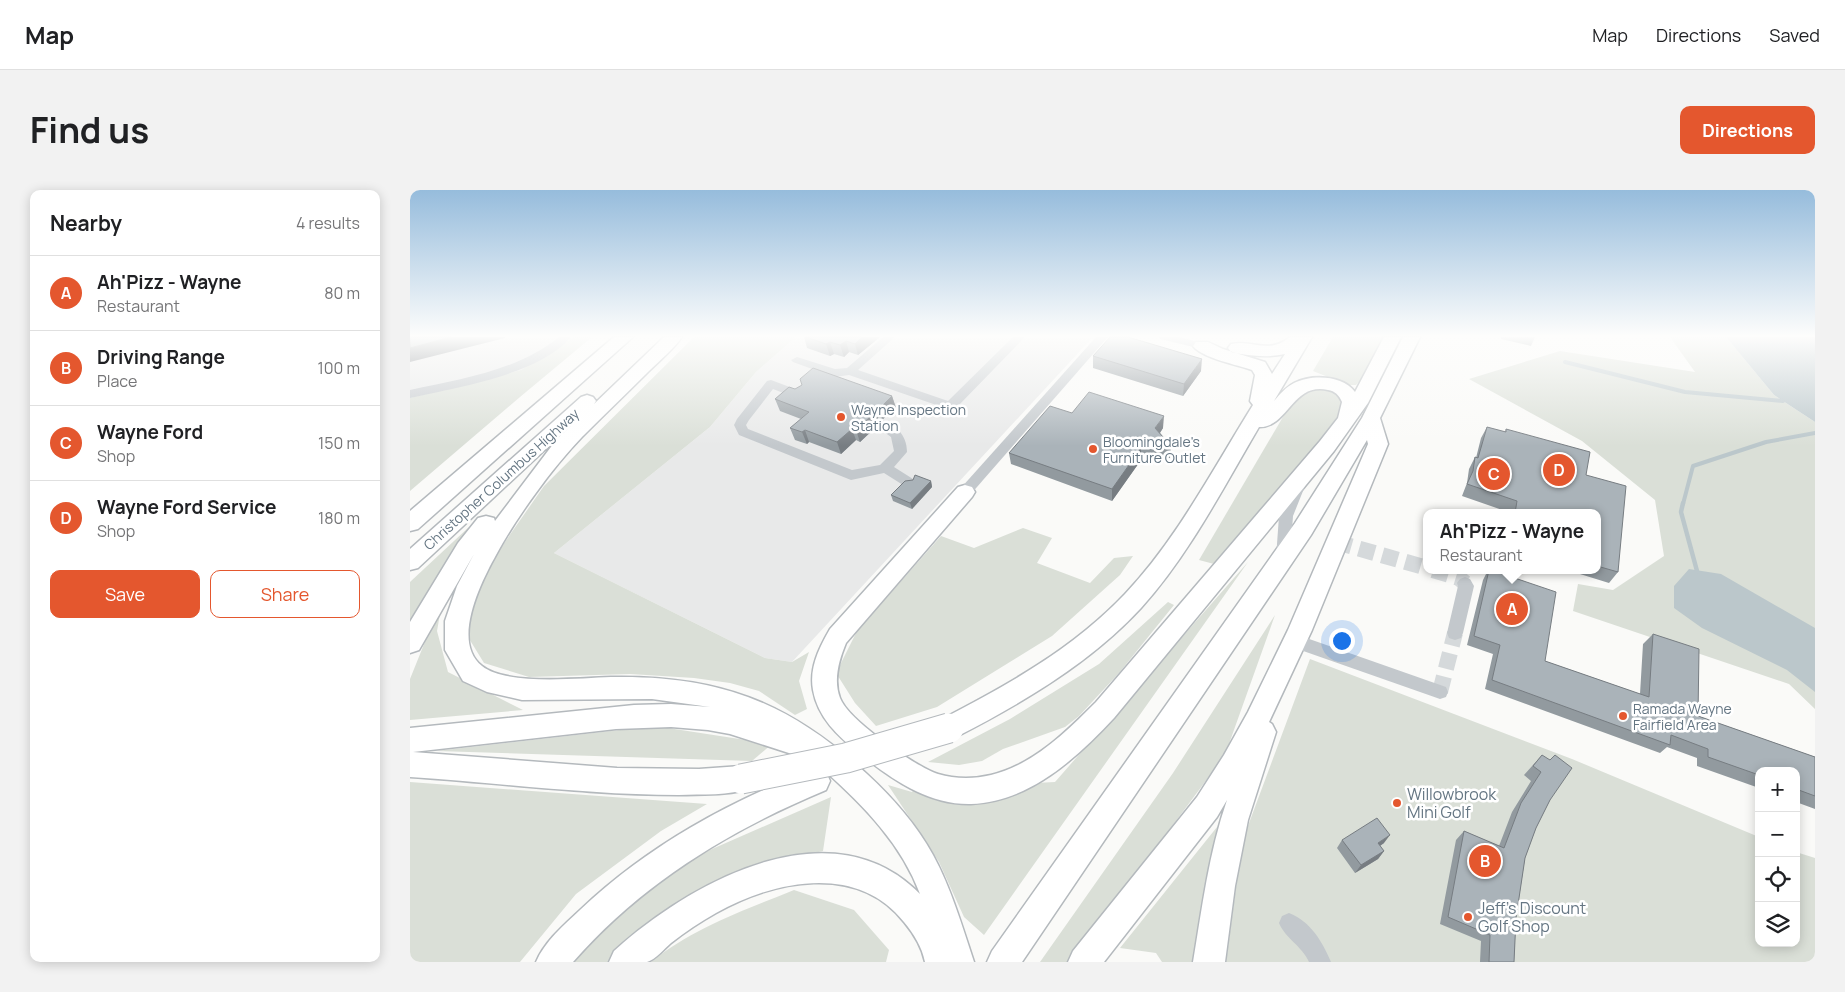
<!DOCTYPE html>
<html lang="en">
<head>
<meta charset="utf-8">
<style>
  :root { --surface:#fff; --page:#f2f2f2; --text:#202124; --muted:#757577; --line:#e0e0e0; --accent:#e4572e }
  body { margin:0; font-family:Manrope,sans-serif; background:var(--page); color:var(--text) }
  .controls { position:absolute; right:15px; bottom:15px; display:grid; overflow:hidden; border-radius:10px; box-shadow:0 2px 12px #0003 }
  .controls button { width:45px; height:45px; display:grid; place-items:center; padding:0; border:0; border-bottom:1px solid var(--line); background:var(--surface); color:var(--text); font:25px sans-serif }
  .you { position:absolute; left:931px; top:450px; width:18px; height:18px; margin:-12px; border:4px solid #fff; border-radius:50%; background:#1a73e8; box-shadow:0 0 0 8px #1a73e833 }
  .badge { display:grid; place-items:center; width:32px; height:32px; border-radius:50%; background:var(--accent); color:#fff; font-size:16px; font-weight:700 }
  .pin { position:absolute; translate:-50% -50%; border:2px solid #fff; box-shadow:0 1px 5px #0006 }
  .popup { position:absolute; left:1013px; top:319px; width:178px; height:65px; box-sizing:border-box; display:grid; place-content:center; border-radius:10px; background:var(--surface); filter:drop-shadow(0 1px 4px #0005); font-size:16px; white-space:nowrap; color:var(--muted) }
  .popup b { font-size:19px; color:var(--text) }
  .popup::after { content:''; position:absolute; left:50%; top:100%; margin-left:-10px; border:10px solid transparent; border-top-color:var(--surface) }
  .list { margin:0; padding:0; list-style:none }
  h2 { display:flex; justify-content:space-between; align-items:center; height:65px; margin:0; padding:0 20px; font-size:21px }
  h2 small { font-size:16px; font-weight:400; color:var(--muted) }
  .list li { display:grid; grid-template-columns:32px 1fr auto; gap:15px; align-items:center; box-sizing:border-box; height:75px; padding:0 20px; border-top:1px solid var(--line) }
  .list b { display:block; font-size:19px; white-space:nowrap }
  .list p { margin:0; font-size:16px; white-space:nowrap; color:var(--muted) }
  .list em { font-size:16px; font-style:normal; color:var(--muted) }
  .actions { display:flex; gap:10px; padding:15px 20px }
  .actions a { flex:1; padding:11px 0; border:1px solid var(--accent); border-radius:10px; text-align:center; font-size:18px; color:var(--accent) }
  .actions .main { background:var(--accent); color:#fff }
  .icon { flex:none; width:28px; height:28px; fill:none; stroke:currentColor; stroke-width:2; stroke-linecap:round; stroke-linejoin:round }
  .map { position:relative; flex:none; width:1405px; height:772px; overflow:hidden; border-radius:10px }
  header { display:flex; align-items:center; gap:30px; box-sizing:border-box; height:70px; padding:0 25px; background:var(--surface); border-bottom:1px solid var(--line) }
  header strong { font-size:24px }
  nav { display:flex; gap:28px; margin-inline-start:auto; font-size:18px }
  .intro { display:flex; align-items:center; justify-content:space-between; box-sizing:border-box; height:120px; padding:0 30px }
  h1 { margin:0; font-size:35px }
  .button { padding:12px 22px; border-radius:10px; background:var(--accent); color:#fff; font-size:18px; font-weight:700 }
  main { display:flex; gap:30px; padding:0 30px }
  aside { flex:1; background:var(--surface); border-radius:10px; box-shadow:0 2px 12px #0003 }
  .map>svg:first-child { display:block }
  .built { fill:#e8e9e9 }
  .green { fill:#dadfd7 }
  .water { fill:#bbc7cb }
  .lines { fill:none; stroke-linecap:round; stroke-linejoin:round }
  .stream-far1 { stroke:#bbc7cb; stroke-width:4 }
  .stream { stroke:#bbc7cb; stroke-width:4.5 }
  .minor-tunnel { stroke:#d5d9db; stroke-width:16; stroke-dasharray:16 8; stroke-linecap:butt }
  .highway-casing { stroke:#b4b9bd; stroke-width:3 }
  .minor { fill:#c3c8cc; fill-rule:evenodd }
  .highway { fill:#fff; fill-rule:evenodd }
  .highway-bridge-casing { stroke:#b4b9bd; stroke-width:31; stroke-linecap:butt }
  .highway-bridge { stroke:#fff; stroke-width:29 }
  .wall { fill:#929a9f }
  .shaded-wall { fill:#777d82 }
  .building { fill:#aab3b9; stroke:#777d82 }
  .poi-dot { fill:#e4572e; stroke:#fff; stroke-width:2 }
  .labels { text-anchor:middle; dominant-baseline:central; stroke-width:5; stroke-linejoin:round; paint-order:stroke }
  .poi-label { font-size:14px; fill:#657683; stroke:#fff; text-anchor:start }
  .street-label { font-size:14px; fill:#657683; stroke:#fff }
  .near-poi-label { font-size:16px; fill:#657683; stroke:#fff; text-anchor:start }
</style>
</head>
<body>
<header>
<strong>Map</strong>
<nav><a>Map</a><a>Directions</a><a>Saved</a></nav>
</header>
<div class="intro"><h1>Find us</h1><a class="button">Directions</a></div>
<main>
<aside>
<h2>Nearby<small>4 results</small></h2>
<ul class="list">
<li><span class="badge">A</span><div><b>Ah'Pizz - Wayne</b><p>Restaurant</p></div><em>80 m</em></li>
<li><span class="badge">B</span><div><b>Driving Range</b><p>Place</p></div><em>100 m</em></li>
<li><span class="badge">C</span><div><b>Wayne Ford</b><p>Shop</p></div><em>150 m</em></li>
<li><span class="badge">D</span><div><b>Wayne Ford Service</b><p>Shop</p></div><em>180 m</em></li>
</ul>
<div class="actions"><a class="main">Save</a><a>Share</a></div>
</aside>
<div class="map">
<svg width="1405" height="772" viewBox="0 0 1405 772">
  <rect width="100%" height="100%" fill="#fafaf8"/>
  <g class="built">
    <polygon points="0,147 164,147 112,180 0,208"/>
    <polygon points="386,147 683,147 382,472 355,468 144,363 300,237 346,182"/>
  </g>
  <g class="green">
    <polygon points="164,147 182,147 110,207 0,301 0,208 111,180"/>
    <polygon points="284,147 386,147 346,182 300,237 144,363 355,468 382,472 399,462 389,491 397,519 385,525 349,501 320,493 284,488 220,484 119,487 74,473 58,447 62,399 134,296"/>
    <polygon points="923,147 973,147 951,190 946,195 938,195 903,181"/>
    <polygon points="1260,147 1316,147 1364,205 1405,232 1405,519 1379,494 1163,421 1168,394 1203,400 1254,366 1245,310 1172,251 1059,189 1150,161 1285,182"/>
    <polygon points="902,197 924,201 933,208 932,221 876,293 804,374 789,370 887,203"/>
    <polygon points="59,337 0,433 0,392"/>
    <polygon points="613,338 642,348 627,373 680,393 704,368 723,366 710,385 642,446 527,517 466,536 445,513 426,483 447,441 531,346 564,358"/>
    <polygon points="838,372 574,745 554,727 529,672 478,595 502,602 504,599 645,592"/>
    <polygon points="33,407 27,441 38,482 113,520 0,530 0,489"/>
    <polygon points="758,412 764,415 709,483 669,526 655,537 593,559 572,571 549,575 518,572 600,529 689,474"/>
    <polygon points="865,425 815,565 661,772 630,772 763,583"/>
    <polygon points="900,469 1162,569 1349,647 1349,753 1386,753 1386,662 1405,668 1405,772 816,772 832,652"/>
    <polygon points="245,536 362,554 342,571 26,561"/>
    <polygon points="0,592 297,614 251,641 166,704 110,772 0,772"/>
    <polygon points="421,607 413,661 356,674 199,772 163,772 208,724 277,670"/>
    <polygon points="807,637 783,772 752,772 746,763 710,758"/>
    <path d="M 384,700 L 444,720 L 479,760 L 476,772 L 241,772 C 283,738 335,720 384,700 Z"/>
  </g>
  <g class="water">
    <polygon points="1316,147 1405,147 1405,232 1364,205"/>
    <polygon points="1279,379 1311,384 1405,438 1405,502 1377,480 1292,438 1264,418 1264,396"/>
  </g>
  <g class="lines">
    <g class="stream-far1">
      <polyline points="1155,172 1275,202 1373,211"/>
      <polyline points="1273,314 1283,276 1356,252 1405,243"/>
    </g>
    <polyline class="stream" points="1273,313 1271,322 1287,381"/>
    <g class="minor-tunnel">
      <polyline points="926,352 1017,378"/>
      <polyline points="1023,380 1049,388 1055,393"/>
      <polyline points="1030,502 1045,443"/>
    </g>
    <defs>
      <g id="highway">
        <polygon points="204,147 223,147 8,339 0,341 0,321"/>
        <path d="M 254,147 L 272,147 C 263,160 250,170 239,181 C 217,203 194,225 172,247 C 142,278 106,328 86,365 C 71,392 41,452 72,476 C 97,496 169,488 201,487 C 307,485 378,511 457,584 C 482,607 506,634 523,665 C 541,698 552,736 564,772 L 515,772 C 512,757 504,744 494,732 C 447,672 363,691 306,723 C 290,732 275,742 261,753 C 255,758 245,770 237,772 C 226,772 211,772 199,772 L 204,761 L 213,753 C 289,688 424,616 510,704 C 492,655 454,616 416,582 L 420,591 L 416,600 C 320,640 232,693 163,772 L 126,772 C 135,751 154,735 170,720 C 239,655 318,612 406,578 L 415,582 L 392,562 L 385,565 L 320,544 L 298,540 L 261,537 L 206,539 L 3,562 L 207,578 L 289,579 L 331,576 L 341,580 L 345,589 L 341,598 C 319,606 292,604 269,605 C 179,605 90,593 0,587 L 0,538 L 224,515 L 261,514 L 300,517 L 242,509 L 112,510 L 77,502 L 53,491 L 35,460 L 35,431 L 47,396 L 64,364 L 9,460 L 0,463 L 0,432 L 48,353 L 68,328 L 76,326 L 84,328 L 85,331 L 147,249 L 168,229 L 8,378 L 0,380 L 0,359 L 171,207 L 177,205 L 183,207 L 186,211 L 184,214 Z"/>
        <path d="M 880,147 L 902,147 L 864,211 C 870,204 876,197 884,193 C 902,184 933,185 945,202 L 974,147 L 991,147 L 958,213 L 924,261 L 704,528 C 667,568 619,612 561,614 C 518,615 481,589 449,563 C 428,546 408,528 403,500 C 399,478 409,458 420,439 L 548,297 L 555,295 L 562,297 L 565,302 L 562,307 L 436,453 C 429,470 423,490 430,508 C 438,530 506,577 528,584 C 545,589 564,589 581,585 C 623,575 656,542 686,512 L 910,251 L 928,228 L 932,212 C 929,205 925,201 918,200 C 882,192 878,238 849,237 C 813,298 779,365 731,418 C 680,473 614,512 548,546 L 539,550 L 530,546 L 526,538 L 530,530 C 596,496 663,459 715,404 C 767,349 803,279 843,215 L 840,211 L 845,185 L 842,180 C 828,175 792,168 783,156 L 786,152 L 798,152 L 813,159 L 855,172 L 862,184 L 875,164 C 857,168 839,166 821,162 L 818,158 L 821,154 C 843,149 858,165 880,147 Z"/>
        <path d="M 993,147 L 1010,147 L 970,228 L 978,254 L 902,440 L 859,532 L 862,534 L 866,542 L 838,630 L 825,696 L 815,772 L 783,772 C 792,718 799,662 817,610 L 807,627 L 694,772 L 658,772 L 663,761 L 787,607 L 814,565 L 838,522 L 878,440 L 958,254 L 957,250 L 901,345 L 612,772 L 577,772 L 582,761 L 885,333 L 952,228 Z"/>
      </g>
    </defs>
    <use href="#highway" class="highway-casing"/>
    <g class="minor">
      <path d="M 149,147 L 161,147 C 129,185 47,197 0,208 L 0,200 C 51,189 107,181 149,147 Z"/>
      <polygon points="473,147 485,147 448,180 538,211 603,147 615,147 549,215 538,219 439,185 424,187 383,172 381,170 387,167 425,179 437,178"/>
      <polygon points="686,147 698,147 560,305 550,305 548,302 550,299"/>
      <polygon points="749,147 770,147 796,154 798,156 792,159 750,149"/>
      <path d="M 361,190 L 393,202 L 395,205 L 389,209 L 363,199 L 339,230 L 336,235 L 338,239 L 442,280 L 470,275 L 484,261 L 481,247 L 463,234 L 469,230 C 485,234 497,244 497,262 L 484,277 L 503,289 L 505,292 L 503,295 L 493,295 L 474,283 L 441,290 L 436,288 L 329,245 L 324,235 L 327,229 L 357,191 Z"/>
      <polygon points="888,291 893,293 895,296 883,326 880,368 878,372 873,374 868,372 866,368 869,326 881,296 883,293"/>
      <polygon points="1055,387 1060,389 1064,396 1053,443 1051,448 1045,450 1039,448 1037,443 1048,396 1047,393 1050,389"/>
      <polygon points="885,444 1036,497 1038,502 1036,507 1030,509 879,456 877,451 879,446"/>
      <path d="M 879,723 C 901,732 912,751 921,772 L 899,772 C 892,756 875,748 869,733 L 872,726 Z"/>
    </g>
    <use href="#highway" class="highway"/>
    <defs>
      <polyline id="highway-bridge" points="331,589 436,568 539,538"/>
    </defs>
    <use href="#highway-bridge" class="highway-bridge-casing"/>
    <use href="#highway-bridge" class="highway-bridge"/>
  </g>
  <g class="wall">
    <polygon points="394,147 470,147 448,165 439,162 434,167 424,164 420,166 397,158"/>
    <polygon points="1091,147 1125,147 1121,156 1091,149"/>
    <polygon points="683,166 791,181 773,206 683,178"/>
    <polygon points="482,206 486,218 473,229 468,228 463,232 465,238 450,252 446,250 431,264 399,252 397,254 385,250 380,238 391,229 370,221 365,209"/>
    <polygon points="662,223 753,238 750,243 761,256 760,268 731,270 702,311 601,274 599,263"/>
    <polygon points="1077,237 1095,242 1096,239 1176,285 1208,382 1199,393 1157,380 1187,380 1187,323 1101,323 1052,306 1057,293 1059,279 1065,267 1066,268 1071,248"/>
    <polygon points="521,291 522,297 502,319 483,311 481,305"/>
    <polygon points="1078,380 1135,471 1230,504 1233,454 1243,444 1288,526 1405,567 1405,619 1386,612 1386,581 1349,581 1349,598 1287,576 1287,568 1257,557 1250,563 1075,499 1083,464 1057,455 1073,390"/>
    <polygon points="1132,565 1140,610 1126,638 1115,668 1106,728 1104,772 1070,772 1071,751 1030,734 1046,650 1054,641 1089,656 1102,622 1121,591 1114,585"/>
    <polygon points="932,650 974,653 970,656 974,661 968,669 945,683 927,658"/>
  </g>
  <g class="shaded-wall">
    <polygon points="41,147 95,147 95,148 0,172 0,158"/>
    <polygon points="452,147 470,147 448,165 445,154"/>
    <polygon points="436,151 439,162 434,167 430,155"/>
    <polygon points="420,152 424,164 420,166 416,154"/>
    <polygon points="792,169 791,181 773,206 774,194"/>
    <polygon points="482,206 486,218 473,229 470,218"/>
    <polygon points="464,217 468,228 463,232 465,238 450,252 446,240 458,224 458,221"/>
    <polygon points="754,226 753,238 745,250 745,238"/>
    <polygon points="442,239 446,250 431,264 427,252"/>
    <polygon points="395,240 399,252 397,254 392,242"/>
    <polygon points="731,258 731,270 702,311 702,299"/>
    <polygon points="521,291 522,297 502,319 500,313"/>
    <polygon points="980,645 974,653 962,661 968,653"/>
    <polygon points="974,661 968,669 945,683 951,675"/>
  </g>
  <g class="building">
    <polygon points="0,147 41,147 0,158"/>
    <polygon points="396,147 452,147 445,154 436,151 430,155 420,152 416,154"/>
    <polygon points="700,147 718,147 792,169 774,194 683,166"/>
    <polygon points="403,178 482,206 470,218 464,217 458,221 458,224 461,226 446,240 442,239 427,252 395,240 392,242 380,238 399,222 365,209 379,197 385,199 392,195 390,189"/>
    <polygon points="679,202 754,226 745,238 761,256 731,258 702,299 599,263 640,216 662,223"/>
    <polygon points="1077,237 1096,242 1096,239 1180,262 1176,285 1216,296 1208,382 1187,376 1187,323 1105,323 1107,311 1057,294 1063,281 1065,267 1068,268"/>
    <polygon points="505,285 521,291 500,313 481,305 495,291 503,290"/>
    <polygon points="1079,380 1081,380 1146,402 1135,471 1239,507 1243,444 1289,459 1288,526 1405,567 1405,606 1386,599 1386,581 1349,581 1349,585 1298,567 1298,559 1261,545 1260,555 1082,490 1090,455 1064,446"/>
    <polygon points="1132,565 1140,570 1145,565 1162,578 1140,610 1126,638 1115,668 1106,728 1104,772 1079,772 1080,745 1038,727 1054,641 1094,658 1111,613 1131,582 1123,576"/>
    <polygon points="967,628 980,645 968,653 974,661 951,675 932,650"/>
  </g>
  <linearGradient id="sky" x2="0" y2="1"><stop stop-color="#96bcdc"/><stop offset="0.57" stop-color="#fdfdfc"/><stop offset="1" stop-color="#fdfdfc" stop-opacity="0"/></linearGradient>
  <rect width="1405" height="256" fill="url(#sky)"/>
  <g class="poi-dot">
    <circle cx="431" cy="227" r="5"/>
    <circle cx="683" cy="259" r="5"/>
    <circle cx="1213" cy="526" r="5"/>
    <circle cx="987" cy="613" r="5"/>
    <circle cx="1058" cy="727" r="5"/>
  </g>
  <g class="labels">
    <g class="poi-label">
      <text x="441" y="219">Wayne Inspection<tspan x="441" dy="16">Station</tspan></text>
      <text x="693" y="251">Bloomingdale's<tspan x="693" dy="16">Furniture Outlet</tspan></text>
      <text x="1223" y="518">Ramada Wayne<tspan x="1223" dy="16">Fairfield Area</tspan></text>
    </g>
    <g class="street-label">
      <text transform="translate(91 289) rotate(-42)">Christopher Columbus Highway</text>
    </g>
    <g class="near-poi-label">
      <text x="997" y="604">Willowbrook<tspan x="997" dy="18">Mini Golf</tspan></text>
      <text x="1068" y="718">Jeff's Discount<tspan x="1068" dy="18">Golf Shop</tspan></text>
    </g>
  </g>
</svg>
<div class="controls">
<button>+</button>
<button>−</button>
<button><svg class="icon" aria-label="locate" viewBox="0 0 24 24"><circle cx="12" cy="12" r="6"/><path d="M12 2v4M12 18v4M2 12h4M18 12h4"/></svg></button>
<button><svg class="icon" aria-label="layers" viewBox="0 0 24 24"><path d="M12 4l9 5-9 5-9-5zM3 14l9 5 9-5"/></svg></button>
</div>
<div class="you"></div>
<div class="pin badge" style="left:1102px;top:419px">A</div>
<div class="popup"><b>Ah'Pizz - Wayne</b>Restaurant</div>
<div class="pin badge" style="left:1075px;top:671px">B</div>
<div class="pin badge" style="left:1084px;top:284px">C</div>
<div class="pin badge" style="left:1149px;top:280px">D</div>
</div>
</main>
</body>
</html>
